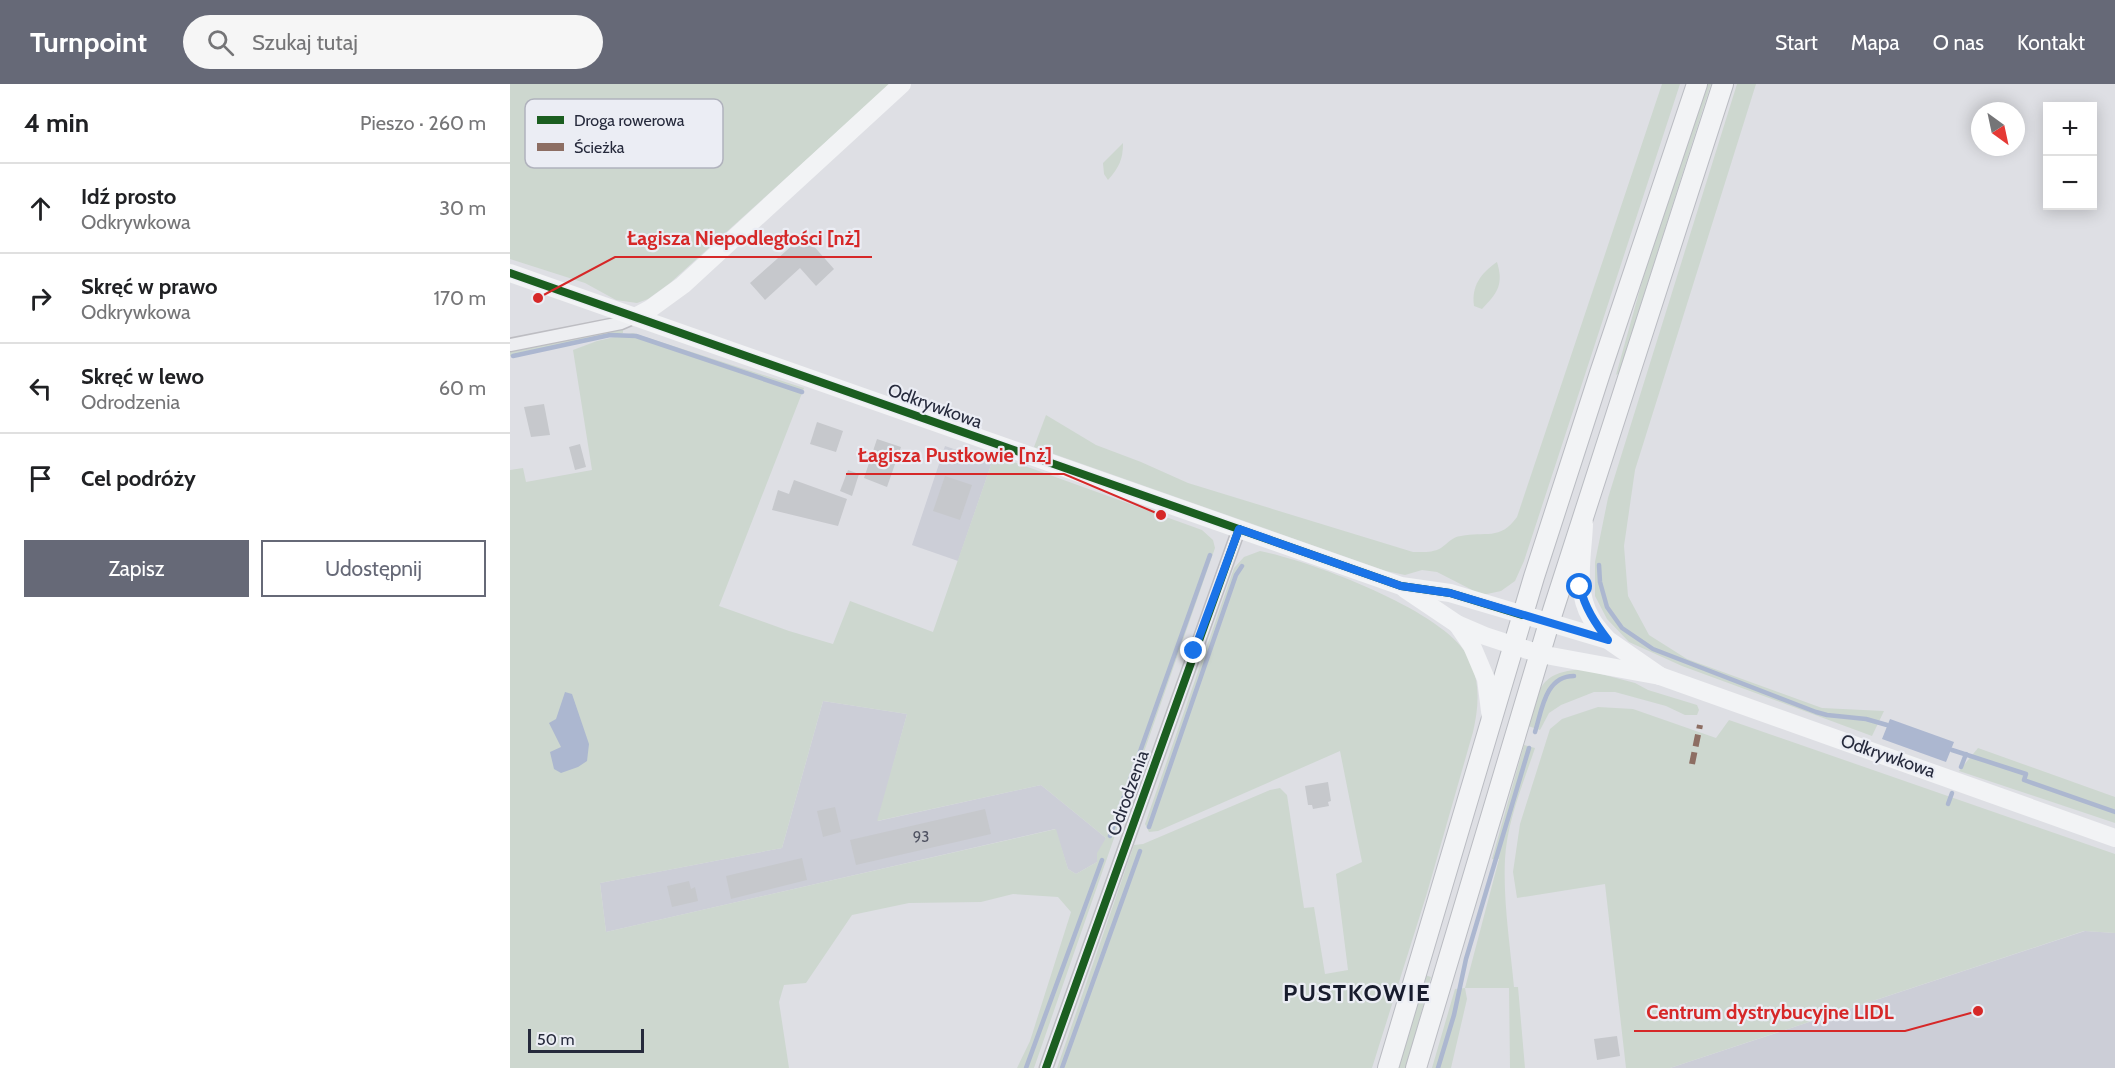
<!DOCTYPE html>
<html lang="pl">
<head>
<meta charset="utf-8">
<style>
  :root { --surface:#fff; --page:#f6f6f6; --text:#202124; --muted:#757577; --line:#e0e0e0; --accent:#666977 }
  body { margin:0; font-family:Cabin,sans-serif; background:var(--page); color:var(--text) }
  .controls { position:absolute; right:18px; top:18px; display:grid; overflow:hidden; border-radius:0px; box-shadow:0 3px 15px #0003 }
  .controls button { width:54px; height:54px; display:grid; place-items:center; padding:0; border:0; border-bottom:2px solid var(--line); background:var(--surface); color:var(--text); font:30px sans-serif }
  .compass { position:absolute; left:1461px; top:18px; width:54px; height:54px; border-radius:50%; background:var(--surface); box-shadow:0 3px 15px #0003; rotate:147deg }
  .scale { position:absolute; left:18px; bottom:15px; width:116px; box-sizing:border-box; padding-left:6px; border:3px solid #262a3c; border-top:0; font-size:16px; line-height:21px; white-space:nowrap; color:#262a3c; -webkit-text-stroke:4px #ebedf4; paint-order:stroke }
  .stop { position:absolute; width:18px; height:18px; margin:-14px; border:4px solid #1a73e8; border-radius:50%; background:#fff }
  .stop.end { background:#1a73e8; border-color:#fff; box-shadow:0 2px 6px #0008 }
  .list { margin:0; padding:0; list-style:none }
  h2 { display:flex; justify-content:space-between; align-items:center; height:78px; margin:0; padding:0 24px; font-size:26px }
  h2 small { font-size:20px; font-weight:400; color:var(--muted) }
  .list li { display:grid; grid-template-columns:39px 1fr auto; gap:18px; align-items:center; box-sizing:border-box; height:90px; padding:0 24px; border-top:2px solid var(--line) }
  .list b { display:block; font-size:22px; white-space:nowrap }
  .list p { margin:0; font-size:20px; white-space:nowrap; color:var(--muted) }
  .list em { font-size:20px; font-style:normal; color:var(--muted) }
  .actions { display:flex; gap:12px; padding:18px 24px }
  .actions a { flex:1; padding:14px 0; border:2px solid var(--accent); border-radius:0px; text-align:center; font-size:21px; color:var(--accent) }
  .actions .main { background:var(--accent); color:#fff }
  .icon { flex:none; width:33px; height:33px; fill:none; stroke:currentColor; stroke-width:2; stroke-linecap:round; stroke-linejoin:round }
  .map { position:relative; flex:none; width:1605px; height:984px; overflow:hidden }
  header { display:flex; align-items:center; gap:36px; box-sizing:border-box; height:84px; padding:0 30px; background:var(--accent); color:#fff }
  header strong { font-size:28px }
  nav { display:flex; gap:33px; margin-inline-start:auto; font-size:21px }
  .search { width:420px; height:54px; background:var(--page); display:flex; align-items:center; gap:15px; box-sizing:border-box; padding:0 21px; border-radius:33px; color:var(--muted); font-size:22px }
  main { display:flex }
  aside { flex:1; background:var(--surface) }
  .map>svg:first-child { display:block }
  .built { fill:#ccced7 }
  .green { fill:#cdd7cf; fill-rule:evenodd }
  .water { fill:#acb7d0 }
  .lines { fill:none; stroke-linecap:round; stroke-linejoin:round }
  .stream { stroke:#acb7d0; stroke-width:4.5 }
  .building { fill:#c6c8cc }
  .street-casing { stroke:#bdbdc2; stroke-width:15 }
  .primary-casing { stroke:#babcc2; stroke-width:22 }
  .street { stroke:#edeef1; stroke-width:12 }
  .secondary { stroke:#f2f3f5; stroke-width:18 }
  .primary { stroke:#f2f3f5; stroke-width:20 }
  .quiet { stroke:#8d6e63; stroke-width:6; stroke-dasharray:12 6; stroke-linecap:butt }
  .cycleway-casing { stroke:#ebedf4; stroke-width:11 }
  .cycleway { stroke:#1b5e20; stroke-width:8 }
  .route { stroke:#1a73e8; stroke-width:8 }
  .labels { text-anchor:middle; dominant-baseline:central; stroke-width:4.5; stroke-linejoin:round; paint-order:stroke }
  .number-label { font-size:15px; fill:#4f5261 }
  .street-label { font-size:18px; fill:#262a3c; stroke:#ebedf4 }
  .district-label { font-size:24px; font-weight:bold; letter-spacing:1.5px; fill:#181c2d; stroke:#ebedf4 }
  .key { fill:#ebedf4; stroke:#b0b2bd; stroke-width:1.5 }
  .key-label { font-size:16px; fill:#262a3c }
  .leader { fill:none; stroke:#d62828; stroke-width:2 }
  .callout-dot { fill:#d62828; stroke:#ebedf4; stroke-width:2 }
  .callout-label { font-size:20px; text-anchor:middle; font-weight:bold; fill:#d62828; stroke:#ebedf4; stroke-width:4.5; stroke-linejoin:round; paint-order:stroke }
</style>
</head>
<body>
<header>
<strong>Turnpoint</strong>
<div class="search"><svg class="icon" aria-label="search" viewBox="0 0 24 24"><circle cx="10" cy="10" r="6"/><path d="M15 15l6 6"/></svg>Szukaj tutaj</div>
<nav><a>Start</a><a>Mapa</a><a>O nas</a><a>Kontakt</a></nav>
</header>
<main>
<aside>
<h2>4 min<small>Pieszo · 260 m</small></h2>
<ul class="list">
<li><svg class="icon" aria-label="ahead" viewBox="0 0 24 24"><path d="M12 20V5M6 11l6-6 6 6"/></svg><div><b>Idź prosto</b><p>Odkrywkowa</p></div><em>30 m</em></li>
<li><svg class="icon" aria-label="right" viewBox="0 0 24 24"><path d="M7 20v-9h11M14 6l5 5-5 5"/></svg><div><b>Skręć w prawo</b><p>Odkrywkowa</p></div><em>170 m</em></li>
<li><svg class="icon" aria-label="left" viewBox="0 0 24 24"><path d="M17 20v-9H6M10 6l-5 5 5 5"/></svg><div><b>Skręć w lewo</b><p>Odrodzenia</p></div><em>60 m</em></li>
<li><svg class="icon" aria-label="arrive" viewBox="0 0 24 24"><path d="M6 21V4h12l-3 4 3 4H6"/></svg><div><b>Cel podróży</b></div></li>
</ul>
<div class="actions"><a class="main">Zapisz</a><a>Udostępnij</a></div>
</aside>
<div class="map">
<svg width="1605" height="984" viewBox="0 0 1605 984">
  <rect width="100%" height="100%" fill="#dedfe4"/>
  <g class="built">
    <polygon points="435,362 482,378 448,477 402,461"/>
    <polygon points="313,617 397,630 368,737 531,701 596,754 587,778 566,790 558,785 545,745 96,848 90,799 272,764"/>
    <polygon points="1575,847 1605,849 1605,984 1160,984"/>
  </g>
  <g class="green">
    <polygon points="0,0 380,0 160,199 138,215 127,219 106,216 75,199 0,175"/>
    <path d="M 1152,0 L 1170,0 L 1014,477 L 1005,497 L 991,507 L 977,510 L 970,510 L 927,488 L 912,486 L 895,491 L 876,487 L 524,363 L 536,331 L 586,361 L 631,378 L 678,399 L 903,468 C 913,468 922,469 931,464 C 938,459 942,453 951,452 C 975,447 990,457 1007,433 Z"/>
    <polygon points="1196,0 1201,0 1109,289 1106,291 1137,180"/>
    <polygon points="1227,0 1246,0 1125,386 1114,462 1118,512 1139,551 1177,575 1312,624 1374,627 1362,652 1172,582 1119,558 1097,535 1085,512 1085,478 1098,414"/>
    <path d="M 613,59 C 613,76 609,83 598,96 L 594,90 L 593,79 Z"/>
    <path d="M 987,178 C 994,201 987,209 972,225 L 964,222 C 961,202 971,189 987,178 Z"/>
    <polygon points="113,245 113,249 0,272 0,267"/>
    <path d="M 123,249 L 294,304 L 209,522 L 279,547 L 323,560 L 340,517 L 423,548 L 482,378 L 490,373 L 692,446 L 703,456 L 705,464 L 524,984 L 507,984 L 520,957 L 561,828 L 548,813 L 503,810 L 471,818 L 399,819 L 342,831 L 296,899 L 274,901 L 269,918 L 279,984 L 0,984 L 0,386 L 13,384 L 16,398 L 82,386 L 63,266 L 87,257 ZM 313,617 L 397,630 L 367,737 L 531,701 L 596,754 L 587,769 L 587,778 L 566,790 L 558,785 L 546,745 L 96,848 L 90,799 L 272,764 Z"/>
    <path d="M 750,467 C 801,477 932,526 957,571 C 971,596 969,622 963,648 L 917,809 L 862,984 L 547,984 L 624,761 L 633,760 L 760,706 L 770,704 L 777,711 L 794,824 L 804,823 L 815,890 L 838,886 L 826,790 L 852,778 L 830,667 L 648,747 L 639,748 L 635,740 L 724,484 L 734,473 Z"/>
    <path d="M 1072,585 L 1125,599 L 1138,606 L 1187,621 L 1189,626 L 1187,631 L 1175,631 L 1156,622 L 1105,608 L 1084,608 L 1051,621 L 1039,629 L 1030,646 L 1018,642 C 1030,604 1028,589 1072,585 Z"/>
    <polygon points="1088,623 1123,625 1206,654 1219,636 1605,770 1605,849 1574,847 1160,984 1116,984 1095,800 1007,814 1003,788 1010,740 1040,645 1052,635"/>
    <path d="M 1014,661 L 1025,664 C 1013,700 997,738 995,775 C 993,817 1000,860 1004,903 L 1008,903 L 1015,984 L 1000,984 L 999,904 L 955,904 L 957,915 L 941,984 L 922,984 L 945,905 L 955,904 L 989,775 L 982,775 Z"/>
    <polygon points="1468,664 1605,713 1605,739 1449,687"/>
    <polygon points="915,891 921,893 896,984 887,984"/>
  </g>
  <g class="water">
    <polygon points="55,608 62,610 79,660 77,677 68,683 51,689 44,685 40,668 51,663 39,639 46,635"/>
    <polygon points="1380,635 1444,658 1436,678 1372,655"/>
  </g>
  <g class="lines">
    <g class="stream">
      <polyline points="3,272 100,251 126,252 292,308"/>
      <polyline points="1089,481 1090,498 1097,523 1112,544 1143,565 1306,628 1317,631 1356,635 1377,641"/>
      <path d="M 1025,648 C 1032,626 1035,592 1064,592"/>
      <polyline points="1442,666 1516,690 1514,696 1605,728"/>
      <polyline points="1451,683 1456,670"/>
      <polyline points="1438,720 1442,709"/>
      <polyline points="639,743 726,491 732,482"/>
      <polyline points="600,752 700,471"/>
      <polyline points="516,984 592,776"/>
      <polyline points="552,984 630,767"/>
      <polyline points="928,984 944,931 956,875 1019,664"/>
    </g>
  </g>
  <g class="building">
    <polygon points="294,151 324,185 306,202 290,184 255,216 240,199"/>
    <polygon points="34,320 40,351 21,353 14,323"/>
    <polygon points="307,338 333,347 326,368 300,360"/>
    <polygon points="367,355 391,363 377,403 354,394"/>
    <polygon points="70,360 76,383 65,386 59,363"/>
    <polygon points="338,386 349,390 342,412 330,407"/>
    <polygon points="435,392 462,401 450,436 423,427"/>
    <polygon points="284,396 337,415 328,442 262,426 268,406 279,410"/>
    <polygon points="818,698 821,717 818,718 819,722 803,725 802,721 798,721 795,702"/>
    <polygon points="325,723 331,748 313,753 307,727"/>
    <polygon points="475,725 481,750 346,781 340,756"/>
    <polygon points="292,774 297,796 221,815 216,792"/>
    <polygon points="179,797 181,805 185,803 188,817 162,823 157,802"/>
    <polygon points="1107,952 1110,972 1087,976 1084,955"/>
  </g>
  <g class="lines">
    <defs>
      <g id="street">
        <polyline points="0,261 111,239 125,233"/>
        <polyline points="536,984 729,445"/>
      </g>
      <g id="primary">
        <polyline points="878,984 1024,493 1090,289 1187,0"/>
        <polyline points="906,984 1039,539 1213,0"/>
      </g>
    </defs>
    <use href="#street" class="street-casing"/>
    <use href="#primary" class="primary-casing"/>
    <use href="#street" class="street"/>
    <g class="secondary">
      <polyline points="0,189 891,502 940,509 1098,556 1150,592"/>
      <polyline points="125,233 140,225 173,201 392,0"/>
      <path d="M 1074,440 C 1073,471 1064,505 1081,534 C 1085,542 1092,549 1098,556"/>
      <polyline points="895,505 947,540 975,552 1030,570 1150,592 1605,754"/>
      <polyline points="947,540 962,562 976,595 981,635"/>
    </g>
    <use href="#primary" class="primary"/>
    <polyline class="quiet" points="1182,680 1190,641"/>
    <defs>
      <g id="cycleway">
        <polyline points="0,189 891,502 940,509 1012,531"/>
        <polyline points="536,984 729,445"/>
      </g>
    </defs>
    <use href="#cycleway" class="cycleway-casing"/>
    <use href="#cycleway" class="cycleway"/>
  </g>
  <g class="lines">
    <path class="route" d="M 684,567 L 729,445 L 891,502 L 940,509 L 1098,556 C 1085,539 1075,524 1070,503"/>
  </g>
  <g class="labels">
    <g class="number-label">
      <text x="411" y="753">93</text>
    </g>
    <g class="street-label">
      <text transform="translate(425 322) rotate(20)">Odkrywkowa</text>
      <text transform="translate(1378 672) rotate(19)">Odkrywkowa</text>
      <text transform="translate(618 709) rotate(-70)">Odrodzenia</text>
    </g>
    <g class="district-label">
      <text x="847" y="908">PUSTKOWIE</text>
    </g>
  </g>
  <rect x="15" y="15" width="198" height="69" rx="9" class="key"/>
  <rect x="27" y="32" width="27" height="8" fill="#1b5e20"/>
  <rect x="27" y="59" width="27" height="8" fill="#8d6e63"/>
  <g class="key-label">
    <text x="64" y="42">Droga rowerowa</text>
    <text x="64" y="69">Ścieżka</text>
  </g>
  <path class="leader" d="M28 214L105 173H362M651 431L554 390H336M1468 927L1395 947H1124"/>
  <g class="callout-dot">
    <circle cx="28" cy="214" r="6"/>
    <circle cx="651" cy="431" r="6"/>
    <circle cx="1468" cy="927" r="6"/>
  </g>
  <g class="callout-label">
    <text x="234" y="161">Łagisza Niepodległości [nż]</text>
    <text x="445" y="378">Łagisza Pustkowie [nż]</text>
    <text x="1260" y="935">Centrum dystrybucyjne LIDL</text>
  </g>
</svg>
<div class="controls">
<button>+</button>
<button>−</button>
</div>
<svg class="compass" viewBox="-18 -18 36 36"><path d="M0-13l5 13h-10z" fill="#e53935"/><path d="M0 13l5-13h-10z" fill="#757577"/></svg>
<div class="scale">50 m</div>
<div class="stop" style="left:1070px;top:503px"></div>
<div class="stop end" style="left:684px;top:567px"></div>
</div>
</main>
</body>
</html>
